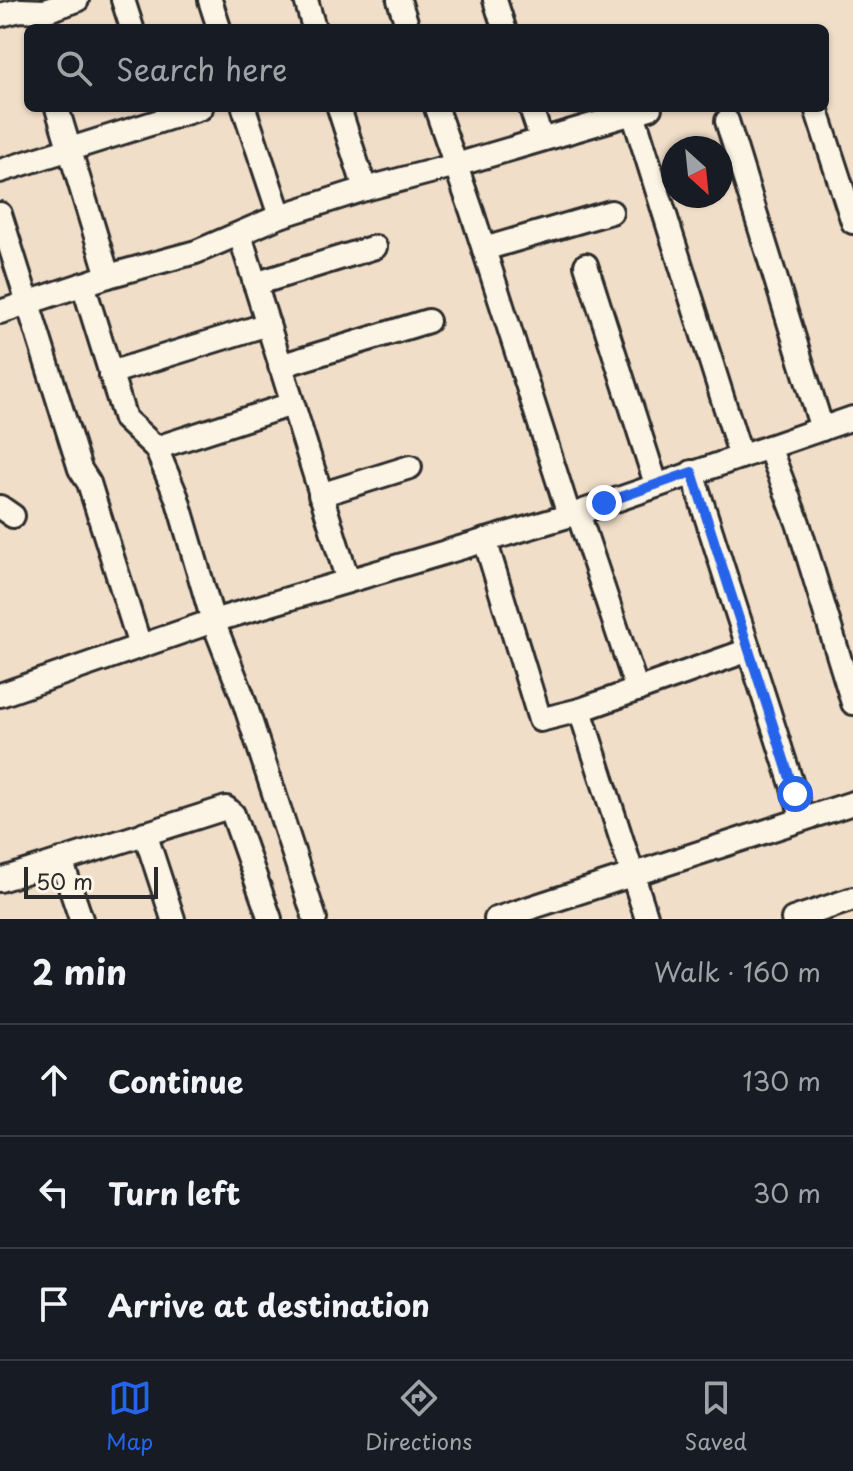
<!DOCTYPE html>
<html lang="en">
<head>
<meta charset="utf-8">
<style>
  :root { --surface:#171b24; --page:#20242c; --text:#f1f3f6; --muted:#9ea1a6; --line:#363941; --accent:#2563eb }
  body { margin:0; font-family:"Playpen Sans",sans-serif; background:var(--page); color:var(--text) }
  .compass { position:absolute; left:661px; top:136px; width:72px; height:72px; border-radius:50%; background:var(--surface); box-shadow:0 2px 6px #0004; rotate:153deg }
  .scale { position:absolute; left:24px; bottom:20px; width:134px; box-sizing:border-box; padding-left:8px; border:4px solid #2b2b2b; border-top:0; font-size:22px; line-height:28px; white-space:nowrap; color:#2b2b2b; -webkit-text-stroke:6px #fcf5e5; paint-order:stroke }
  .stop { position:absolute; width:24px; height:24px; margin:-18px; border:6px solid #2563eb; border-radius:50%; background:#fff }
  .stop.end { background:#2563eb; border-color:#fff; box-shadow:0 2px 8px #0008 }
  .list { margin:0; padding:0; list-style:none }
  h2 { display:flex; justify-content:space-between; align-items:center; height:104px; margin:0; padding:0 32px; font-size:34px }
  h2 small { font-size:26px; font-weight:400; color:var(--muted) }
  .list li { display:grid; grid-template-columns:52px 1fr auto; gap:24px; align-items:center; box-sizing:border-box; height:112px; padding:0 32px; border-top:2px solid var(--line) }
  .list b { display:block; font-size:30px; white-space:nowrap }
  .list em { font-size:26px; font-style:normal; color:var(--muted) }
  .icon { flex:none; width:44px; height:44px; fill:none; stroke:currentColor; stroke-width:2; stroke-linecap:round; stroke-linejoin:round }
  .map { position:relative; flex:none; width:853px; height:919px; overflow:hidden }
  .search { position:absolute; background:var(--surface); box-shadow:0 2px 6px #0004; left:24px; right:24px; top:24px; height:88px; display:flex; align-items:center; gap:20px; box-sizing:border-box; padding:0 28px; border-radius:12px; color:var(--muted); font-size:30px }
  .sheet { height:440px; background:var(--surface) }
  nav { display:flex; justify-content:space-around; align-items:center; box-sizing:border-box; height:112px; border-top:2px solid var(--line); background:var(--surface); font-size:22px; color:var(--muted) }
  nav a { display:grid; justify-items:center; gap:4px }
  nav .on { color:var(--accent) }
  .map>svg:first-child { display:block }
  .lines { fill:none; stroke-linecap:round; stroke-linejoin:round }
  .minor-casing { stroke:#2b2b2b; stroke-width:28 }
  .minor { stroke:#fcf5e5; stroke-width:22 }
  .route { stroke:#2563eb; stroke-width:10 }
</style>
</head>
<body>
<div class="map">
<svg width="853" height="919" viewBox="0 0 853 919">
  <rect width="100%" height="100%" fill="#f1dec9"/>
  <filter id="ink" filterUnits="userSpaceOnUse"><feTurbulence type="fractalNoise" baseFrequency=".0125" numOctaves="2"/><feDisplacementMap in="SourceGraphic" scale="16" xChannelSelector="R" yChannelSelector="G"/><feConvolveMatrix kernelMatrix="1 2 1 2 8 2 1 2 1" color-interpolation-filters="sRGB"/></filter>
  <g filter="url(#ink)">
    <g class="lines">
      <defs>
        <g id="minor">
          <polyline points="123,0 132,28"/>
          <polyline points="210,0 219,28"/>
          <polyline points="306,0 314,28"/>
          <polyline points="399,0 408,28"/>
          <polyline points="495,0 504,28"/>
          <polyline points="0,15 20,10 45,11 77,0"/>
          <polyline points="57,108 108,276"/>
          <polyline points="244,108 280,216"/>
          <polyline points="339,108 365,189"/>
          <polyline points="436,108 472,212 569,515"/>
          <polyline points="531,108 541,138"/>
          <polyline points="816,108 853,222"/>
          <polyline points="633,113 741,457"/>
          <polyline points="727,121 822,429"/>
          <polyline points="0,171 201,108"/>
          <polyline points="0,214 80,469 89,483 140,646"/>
          <polyline points="240,235 348,581"/>
          <polyline points="484,249 611,212"/>
          <polyline points="586,265 656,484"/>
          <polyline points="83,284 125,419 156,448 177,498 213,621 242,695 315,919"/>
          <polyline points="255,284 375,247"/>
          <polyline points="0,312 108,276 196,252 280,216 365,189 456,165 650,108"/>
          <polyline points="280,366 428,321"/>
          <polyline points="110,373 268,324"/>
          <polyline points="769,447 798,523 853,703"/>
          <polyline points="156,448 292,404"/>
          <polyline points="692,472 803,819"/>
          <polyline points="320,495 410,467"/>
          <polyline points="0,507 13,516"/>
          <polyline points="578,513 637,690"/>
          <polyline points="485,540 540,720 580,710 749,650"/>
          <polyline points="0,695 213,621 578,513 853,418"/>
          <polyline points="580,710 647,919"/>
          <polyline points="145,833 173,919"/>
          <polyline points="61,860 81,919"/>
          <polyline points="0,880 226,808 233,814 270,919"/>
          <polyline points="496,919 853,803"/>
          <polyline points="793,919 853,899"/>
        </g>
      </defs>
      <use href="#minor" class="minor-casing"/>
      <use href="#minor" class="minor"/>
    </g>
  </g>
  <g class="lines" filter="url(#ink)">
    <polyline class="route" points="604,503 692,472 795,794"/>
  </g>
</svg>
<svg class="compass" viewBox="-18 -18 36 36"><path d="M0-13l5 13h-10z" fill="#e53935"/><path d="M0 13l5-13h-10z" fill="#9ea1a6"/></svg>
<div class="scale">50 m</div>
<div class="stop" style="left:795px;top:794px"></div>
<div class="stop end" style="left:604px;top:503px"></div>
<div class="search"><svg class="icon" aria-label="search" viewBox="0 0 24 24"><circle cx="10" cy="10" r="6"/><path d="M15 15l6 6"/></svg>Search here</div>
</div>
<section class="sheet">
<h2>2 min<small>Walk · 160 m</small></h2>
<ul class="list">
<li><svg class="icon" aria-label="ahead" viewBox="0 0 24 24"><path d="M12 20V5M6 11l6-6 6 6"/></svg><div><b>Continue</b></div><em>130 m</em></li>
<li><svg class="icon" aria-label="left" viewBox="0 0 24 24"><path d="M17 20v-9H6M10 6l-5 5 5 5"/></svg><div><b>Turn left</b></div><em>30 m</em></li>
<li><svg class="icon" aria-label="arrive" viewBox="0 0 24 24"><path d="M6 21V4h12l-3 4 3 4H6"/></svg><div><b>Arrive at destination</b></div></li>
</ul>
</section>
<nav>
<a class="on"><svg class="icon" aria-label="map" viewBox="0 0 24 24"><path d="M3 6l6-2 6 2 6-2v14l-6 2-6-2-6 2zM9 4v14M15 6v14"/></svg>Map</a>
<a><svg class="icon" aria-label="directions" viewBox="0 0 24 24"><path d="M12 3l9 9-9 9-9-9zM9 14v-3h6M13 9l2 2-2 2"/></svg>Directions</a>
<a><svg class="icon" aria-label="saved" viewBox="0 0 24 24"><path d="M7 4h10v16l-5-4-5 4z"/></svg>Saved</a>
</nav>
</body>
</html>
